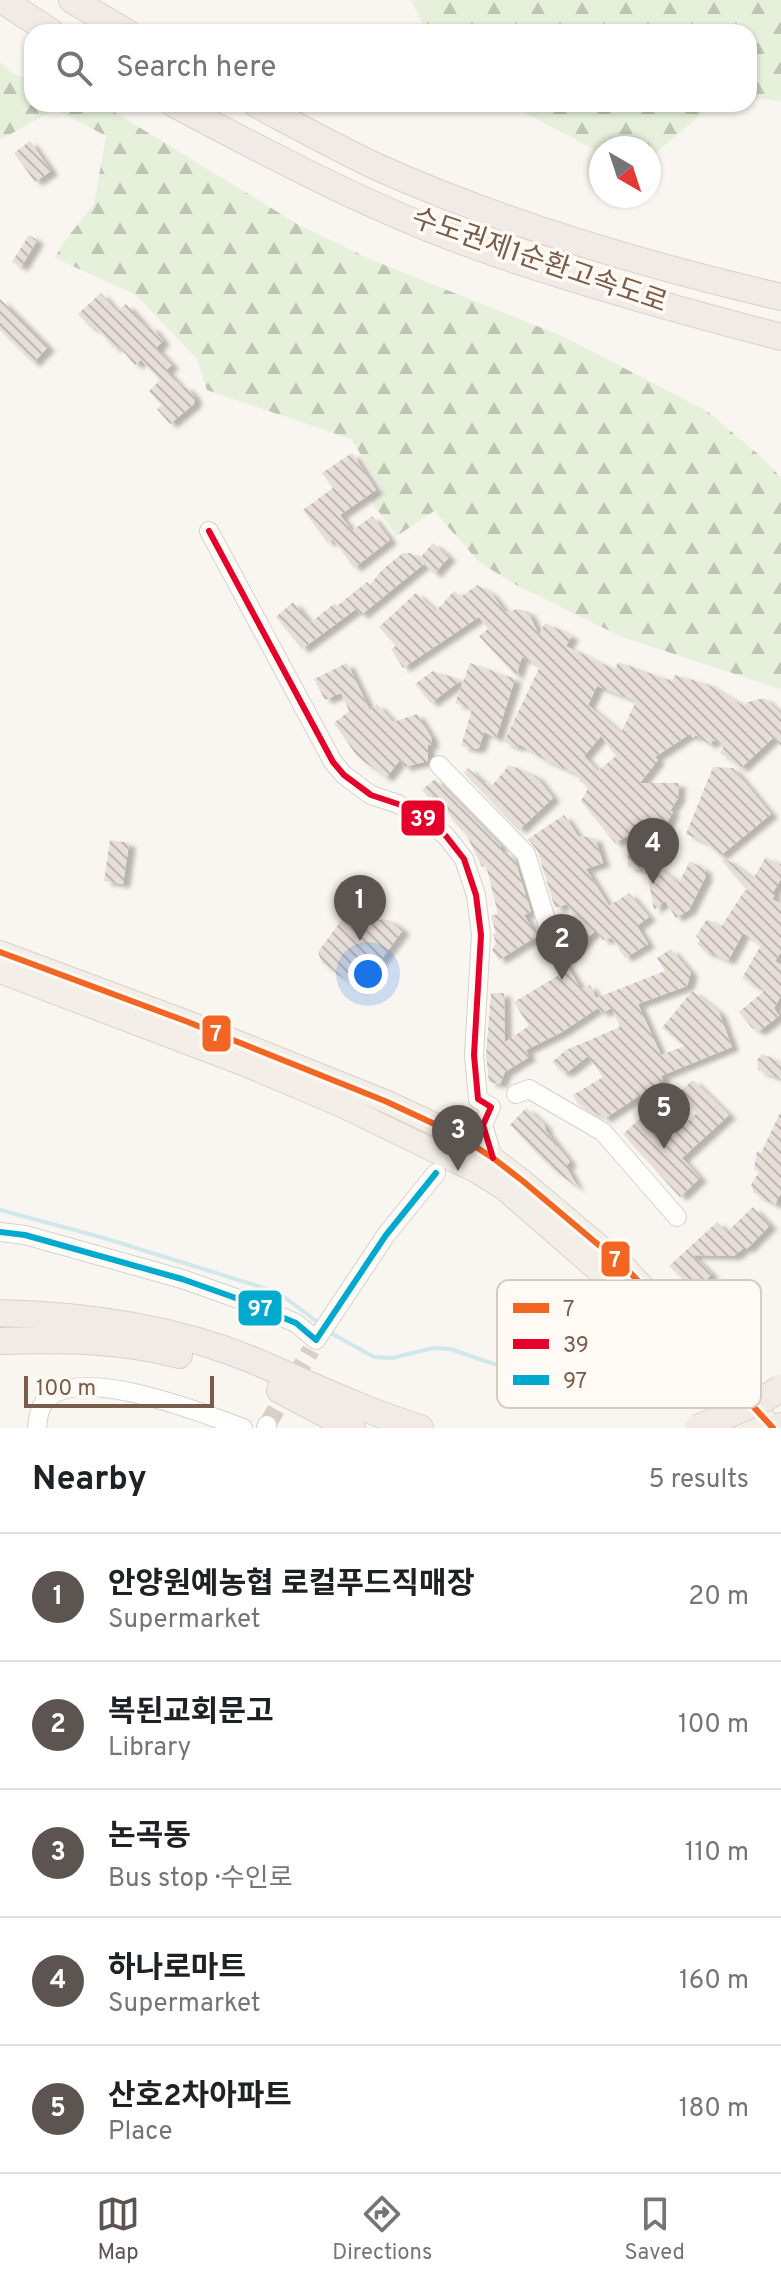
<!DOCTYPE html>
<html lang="en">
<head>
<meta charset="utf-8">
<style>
  :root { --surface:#fff; --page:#f2f2f2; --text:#202124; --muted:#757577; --line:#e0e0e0; --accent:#5c5450 }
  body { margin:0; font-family:Overpass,"Noto Sans KR",sans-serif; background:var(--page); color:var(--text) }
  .compass { position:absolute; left:589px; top:136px; width:72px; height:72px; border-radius:50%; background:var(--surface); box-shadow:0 2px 6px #0004; rotate:141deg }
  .scale { position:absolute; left:24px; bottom:20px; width:190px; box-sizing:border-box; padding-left:8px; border:4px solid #7a5c4d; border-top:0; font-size:22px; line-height:28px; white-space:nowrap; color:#7a5c4d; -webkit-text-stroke:6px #fffaf3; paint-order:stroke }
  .you { position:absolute; left:368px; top:974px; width:28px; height:28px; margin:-20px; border:6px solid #fff; border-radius:50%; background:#1a73e8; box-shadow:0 0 0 12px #1a73e833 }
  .badge { display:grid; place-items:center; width:52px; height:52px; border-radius:50%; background:var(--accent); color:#fff; font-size:26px; font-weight:700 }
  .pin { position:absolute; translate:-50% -66px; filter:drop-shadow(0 2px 4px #0008) }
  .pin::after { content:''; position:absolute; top:42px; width:28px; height:24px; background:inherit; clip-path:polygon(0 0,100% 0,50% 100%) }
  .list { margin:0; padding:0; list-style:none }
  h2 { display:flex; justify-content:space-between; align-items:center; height:104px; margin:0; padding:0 32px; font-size:34px }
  h2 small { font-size:26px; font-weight:400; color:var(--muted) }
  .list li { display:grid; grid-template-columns:52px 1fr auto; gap:24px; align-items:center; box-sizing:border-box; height:128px; padding:0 32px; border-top:2px solid var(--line) }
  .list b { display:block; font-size:30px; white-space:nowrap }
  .list p { margin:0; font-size:26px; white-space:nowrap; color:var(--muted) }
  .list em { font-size:26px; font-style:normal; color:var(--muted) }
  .icon { flex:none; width:44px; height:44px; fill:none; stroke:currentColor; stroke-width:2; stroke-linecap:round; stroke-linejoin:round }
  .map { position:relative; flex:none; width:781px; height:1428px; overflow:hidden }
  .search { position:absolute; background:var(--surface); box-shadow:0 2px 6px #0004; left:24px; right:24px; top:24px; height:88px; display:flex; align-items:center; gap:20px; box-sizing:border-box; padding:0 28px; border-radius:24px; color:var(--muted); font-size:30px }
  .sheet { height:744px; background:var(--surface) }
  nav { display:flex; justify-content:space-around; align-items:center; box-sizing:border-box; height:112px; border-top:2px solid var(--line); background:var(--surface); font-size:22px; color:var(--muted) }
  nav a { display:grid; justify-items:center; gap:4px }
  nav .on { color:var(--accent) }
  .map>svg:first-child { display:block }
  .forest { fill:url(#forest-firs) }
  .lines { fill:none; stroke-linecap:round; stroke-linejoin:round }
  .stream { stroke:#d0e8ea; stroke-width:4 }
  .building { fill:url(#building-back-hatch); fill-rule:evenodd; filter:url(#shadow) }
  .minor-tunnel { stroke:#d9cfc7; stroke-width:18; stroke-dasharray:18 9; stroke-linecap:butt }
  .minor-casing { stroke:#d7d1cb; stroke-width:20 }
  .major-casing { stroke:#dad1cc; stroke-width:24 }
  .highway-casing { stroke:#dad1cc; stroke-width:28 }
  .minor { stroke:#fefefd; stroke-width:18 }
  .major { stroke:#f3eee8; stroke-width:22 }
  .highway { stroke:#f2eae7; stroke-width:26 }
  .highway-bridge-casing { stroke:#dad1cc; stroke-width:28; stroke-linecap:butt }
  .highway-bridge { stroke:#f2eae7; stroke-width:26 }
  .bus-1-casing { stroke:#fffaf3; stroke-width:12 }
  .bus-2-casing { stroke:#fffaf3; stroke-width:12 }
  .bus-3-casing { stroke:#fffaf3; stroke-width:12 }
  .bus-1 { stroke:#f26522; stroke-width:6 }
  .bus-2 { stroke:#e4002b; stroke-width:6 }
  .bus-3 { stroke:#00a9ce; stroke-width:6 }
  .labels { text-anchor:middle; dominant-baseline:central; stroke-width:7; stroke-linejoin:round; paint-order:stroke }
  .street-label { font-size:28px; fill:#7a5c4d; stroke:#fffaf3 }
  .key { fill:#fffaf3; stroke:#d7cbc1; stroke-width:2 }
  .key-label { font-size:22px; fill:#7a5c4d }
  .line-badge { stroke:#fffaf3; stroke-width:3 }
  .badge-label { font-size:22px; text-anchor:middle; font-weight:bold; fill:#fff }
</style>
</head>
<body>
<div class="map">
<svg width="781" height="1428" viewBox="0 0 781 1428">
  <defs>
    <pattern id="forest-firs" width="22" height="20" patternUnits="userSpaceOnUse" patternTransform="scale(2)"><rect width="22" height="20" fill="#e7f0db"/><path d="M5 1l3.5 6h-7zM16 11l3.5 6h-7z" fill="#c0c6b4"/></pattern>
    <pattern id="building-back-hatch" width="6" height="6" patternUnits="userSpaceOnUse" patternTransform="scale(2)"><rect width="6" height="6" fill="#e6ded7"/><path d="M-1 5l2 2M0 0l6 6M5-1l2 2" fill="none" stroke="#bfb7b1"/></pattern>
    <filter id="shadow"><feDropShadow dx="7" dy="4" stdDeviation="2" flood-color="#0004"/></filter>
  </defs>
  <rect width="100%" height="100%" fill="#f9f5f0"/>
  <g class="forest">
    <polygon points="411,0 781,0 781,101 749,97 749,32 427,32"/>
    <polygon points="0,62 13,74 32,80 32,104 101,104 299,225 372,260 562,336 707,411 765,460 781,478 781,689 622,637 518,586 479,562 434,511 397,536 370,500 383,489 351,439 207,390 197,359 136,295 55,258 63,243 94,204 106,136 55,109 0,140"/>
    <polygon points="508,104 713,104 649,159 649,148 601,148 601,153"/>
  </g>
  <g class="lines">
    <g class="stream">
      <polyline points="0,1210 104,1238 277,1292 319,1323"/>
      <polyline points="329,1332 374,1357 392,1358 433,1348 450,1349 494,1364 548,1374 560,1381"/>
    </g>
  </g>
  <g class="building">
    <polygon points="30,141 51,171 35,182 14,153"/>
    <polygon points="29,235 37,240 21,267 12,262"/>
    <polygon points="101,293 117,312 126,304 148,329 151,326 163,341 156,348 172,365 166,370 182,388 185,386 195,397 194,404 170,424 157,409 162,405 149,391 160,380 141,360 135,365 118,345 114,348 95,327 92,329 78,314"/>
    <polygon points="0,299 48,347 33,363 0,330"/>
    <polygon points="352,453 376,490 340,515 352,531 372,516 390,540 354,568 333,539 328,543 303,510 333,488 322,473"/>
    <polygon points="433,543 449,557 434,574 420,558"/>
    <polygon points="403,553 410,553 424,564 361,615 356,609 302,649 276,617 293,602 310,623 335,603 337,606 367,582 370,585 382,570"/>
    <path d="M 477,585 L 491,593 L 505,612 L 519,609 L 528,612 L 539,635 L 545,623 L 572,636 L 566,646 L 615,670 L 618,662 L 672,681 L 675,675 L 707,684 L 744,706 L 748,702 L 764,698 L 781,714 L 781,746 L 774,737 L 741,768 L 720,753 L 724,746 L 713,740 L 710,745 L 696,735 L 693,738 L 690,734 L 655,757 L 658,760 L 640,783 L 679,783 L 678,798 L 670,811 L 673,812 L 646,858 L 679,883 L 690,861 L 706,870 L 704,874 L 706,876 L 689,910 L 676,918 L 665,901 L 654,910 L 647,871 L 628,867 L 627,836 L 615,843 L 581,801 L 589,787 L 579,781 L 581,776 L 545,760 L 519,744 L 518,748 L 504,742 L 540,666 L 522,657 L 516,676 L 479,636 L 488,629 L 479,617 L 403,668 L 391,649 L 396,646 L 379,627 L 416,593 L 436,611 L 454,591 L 461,597 ZM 597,686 L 636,701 L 621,733 L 588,705 ZM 601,736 L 616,756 L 598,771 L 584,756 Z"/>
    <polygon points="347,663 370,710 377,704 393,722 417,714 431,737 432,745 428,745 428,761 404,767 400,760 386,778 357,756 334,723 349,711 341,693 325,700 314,679"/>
    <polygon points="470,663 515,679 496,738 484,732 479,748 473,749 461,746 472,709 455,703"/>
    <polygon points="433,671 461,680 431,703 415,684"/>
    <polygon points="509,765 536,776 553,798 519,830 464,773 468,768 485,784 488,782 492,786"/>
    <polygon points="713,767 733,768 771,814 720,856 705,842 686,834"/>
    <polygon points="435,779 501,846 499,848 504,854 507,852 515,860 531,912 524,915 537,936 499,960 492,950 496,943 493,934 496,933 491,916 498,914 486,865 482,867 464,830 462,831 433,795 429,798 422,790"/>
    <polygon points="564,815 578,836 595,838 603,863 586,869 609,906 629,893 649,917 637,926 648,944 625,958 612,938 603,940 596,930 564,961 581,989 590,985 596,998 665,971 657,958 671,949 691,973 687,986 638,1004 661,1055 685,1046 662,1028 692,991 719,1012 732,1047 661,1076 663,1080 657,1084 604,1119 598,1112 596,1114 578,1104 573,1095 603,1077 588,1056 569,1071 563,1073 552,1062 566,1050 620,1027 612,1008 602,1013 598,1008 562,1032 526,1050 529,1057 505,1072 500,1084 489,1082 488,1072 486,1055 491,993 504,993 505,1042 529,1026 514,1002 561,974 564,979 555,947 579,925 573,916 576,912 573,914 567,904 555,908 537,850 528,839"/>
    <polygon points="110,840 129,843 123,884 104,881"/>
    <polygon points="766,857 781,865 781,879 772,894 775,895 772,899 781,904 781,952 775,961 781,965 781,996 774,1008 779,1016 759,1031 752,1028 739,1012 764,991 742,978 761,945 743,933 728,961 709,952 708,954 697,944 700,940 696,936 707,919 721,927 745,890 748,891 722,861 725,858 753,879"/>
    <polygon points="351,907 358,908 378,921 382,919 391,921 403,930 359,990 322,963 318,952"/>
    <polygon points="762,1054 781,1062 781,1079 758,1070 757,1060"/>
    <polygon points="693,1080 729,1115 682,1158 700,1178 680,1197 623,1134 644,1115 667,1140 697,1113 679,1092"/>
    <polygon points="526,1108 544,1124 546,1131 570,1162 566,1166 578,1188 549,1166 510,1125"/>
    <polygon points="781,1111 781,1193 775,1205 754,1193 751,1185 759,1172 754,1170 757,1151 761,1153"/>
    <polygon points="753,1207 770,1225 747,1249 745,1247 734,1256 692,1255 712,1274 695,1291 669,1266 717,1222 727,1232"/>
  </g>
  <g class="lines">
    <polyline class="minor-tunnel" points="267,1425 311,1350"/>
    <defs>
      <g id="minor">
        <polyline points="209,531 333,762 344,775 371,795 398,804 425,819 446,836 464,859 476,895 481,935 474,1055 478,1099 491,1107 483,1125 493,1158"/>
        <polyline points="439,765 526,854 551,936"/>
        <polyline points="516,1094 529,1089 603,1132 677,1217"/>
        <polyline points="0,1232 25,1235 182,1279 233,1297 296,1323 316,1340 386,1235 436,1173"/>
        <path d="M 37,1428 C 38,1420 38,1412 43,1404 C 72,1360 205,1414 243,1428"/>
        <polyline points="266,1428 267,1425"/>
      </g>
      <g id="major">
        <polyline points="0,952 188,1022 385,1101 456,1134 493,1158 524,1182 627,1269 773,1428"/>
        <polyline points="0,972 245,1065 342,1106 477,1172 504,1189 620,1290 750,1428"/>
      </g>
      <g id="highway">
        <polyline points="2,0 51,32"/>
        <polyline points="72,0 126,32"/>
        <path d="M 174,104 C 278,159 383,215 495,253 C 588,285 685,312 781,337"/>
        <path d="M 256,104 C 295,125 335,147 375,166 C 504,224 644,265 781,297"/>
        <path d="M 0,1313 C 85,1315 171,1327 250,1359 C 307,1383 362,1410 420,1428"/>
        <path d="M 0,1341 C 60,1339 120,1339 179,1355"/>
        <polyline points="280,1390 352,1428"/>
        <polyline points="779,1428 781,1426"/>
      </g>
    </defs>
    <use href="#minor" class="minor-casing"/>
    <use href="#major" class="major-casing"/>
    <use href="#highway" class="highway-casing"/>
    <use href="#minor" class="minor"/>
    <use href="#major" class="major"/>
    <use href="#highway" class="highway"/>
    <defs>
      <polyline id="highway-bridge" points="698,1428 764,1399 781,1388"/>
    </defs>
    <use href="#highway-bridge" class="highway-bridge-casing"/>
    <use href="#highway-bridge" class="highway-bridge"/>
    <defs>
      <polyline id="bus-1" points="0,952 188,1022 385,1101 456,1134 493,1158 524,1182 627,1269 773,1428"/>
      <polyline id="bus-2" points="209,531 333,762 344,775 371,795 398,804 425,819 446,836 464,859 476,895 481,935 474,1055 478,1099 491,1107 483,1125 493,1158"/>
      <polyline id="bus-3" points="0,1232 25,1235 182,1279 233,1297 296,1323 316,1340 386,1235 436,1173"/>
    </defs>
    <use href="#bus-1" class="bus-1-casing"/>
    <use href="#bus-2" class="bus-2-casing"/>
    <use href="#bus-3" class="bus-3-casing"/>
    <use href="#bus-1" class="bus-1"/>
    <use href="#bus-2" class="bus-2"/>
    <use href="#bus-3" class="bus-3"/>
  </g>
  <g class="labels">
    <g class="street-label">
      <text transform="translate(539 262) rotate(19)">수도권제1순환고속도로</text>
    </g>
  </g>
  <rect x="497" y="1280" width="264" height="128" rx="12" class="key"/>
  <rect x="513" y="1303" width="36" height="10" fill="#f26522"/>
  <rect x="513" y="1339" width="36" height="10" fill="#e4002b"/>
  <rect x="513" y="1375" width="36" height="10" fill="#00a9ce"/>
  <g class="key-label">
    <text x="563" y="1316">7</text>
    <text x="563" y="1352">39</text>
    <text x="563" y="1388">97</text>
  </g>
  <g class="line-badge">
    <rect x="400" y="799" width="46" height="38" rx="8" fill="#e4002b"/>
    <rect x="201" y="1014" width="31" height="39" rx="8" fill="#f26522"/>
    <rect x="600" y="1240" width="31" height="38" rx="8" fill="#f26522"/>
    <rect x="237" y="1289" width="46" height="38" rx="8" fill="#00a9ce"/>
  </g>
  <g class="badge-label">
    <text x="423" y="826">39</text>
    <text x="216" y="1041">7</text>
    <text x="615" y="1267">7</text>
    <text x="260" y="1316">97</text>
  </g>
</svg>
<svg class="compass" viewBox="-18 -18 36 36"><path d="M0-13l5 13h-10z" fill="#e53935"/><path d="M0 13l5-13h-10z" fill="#757577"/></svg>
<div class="scale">100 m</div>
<div class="you"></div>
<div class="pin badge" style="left:360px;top:941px">1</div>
<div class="pin badge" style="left:562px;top:980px">2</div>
<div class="pin badge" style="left:458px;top:1171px">3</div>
<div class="pin badge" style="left:653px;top:884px">4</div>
<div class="pin badge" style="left:664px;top:1149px">5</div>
<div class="search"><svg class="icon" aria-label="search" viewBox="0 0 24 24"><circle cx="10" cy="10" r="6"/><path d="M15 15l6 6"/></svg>Search here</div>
</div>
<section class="sheet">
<h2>Nearby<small>5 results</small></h2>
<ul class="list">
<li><span class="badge">1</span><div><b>안양원예농협 로컬푸드직매장</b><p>Supermarket</p></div><em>20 m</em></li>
<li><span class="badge">2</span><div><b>복된교회문고</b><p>Library</p></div><em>100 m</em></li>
<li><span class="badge">3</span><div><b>논곡동</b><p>Bus stop · 수인로</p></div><em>110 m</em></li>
<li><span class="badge">4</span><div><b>하나로마트</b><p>Supermarket</p></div><em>160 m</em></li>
<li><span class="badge">5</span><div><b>산호2차아파트</b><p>Place</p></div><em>180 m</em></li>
</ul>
</section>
<nav>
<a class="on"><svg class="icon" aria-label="map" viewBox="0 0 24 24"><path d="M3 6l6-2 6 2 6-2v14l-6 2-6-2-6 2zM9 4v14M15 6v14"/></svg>Map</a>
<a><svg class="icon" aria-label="directions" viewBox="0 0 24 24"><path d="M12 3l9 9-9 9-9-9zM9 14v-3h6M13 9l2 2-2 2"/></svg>Directions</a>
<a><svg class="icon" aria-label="saved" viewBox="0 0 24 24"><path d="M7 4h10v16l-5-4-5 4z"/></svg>Saved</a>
</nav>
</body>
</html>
